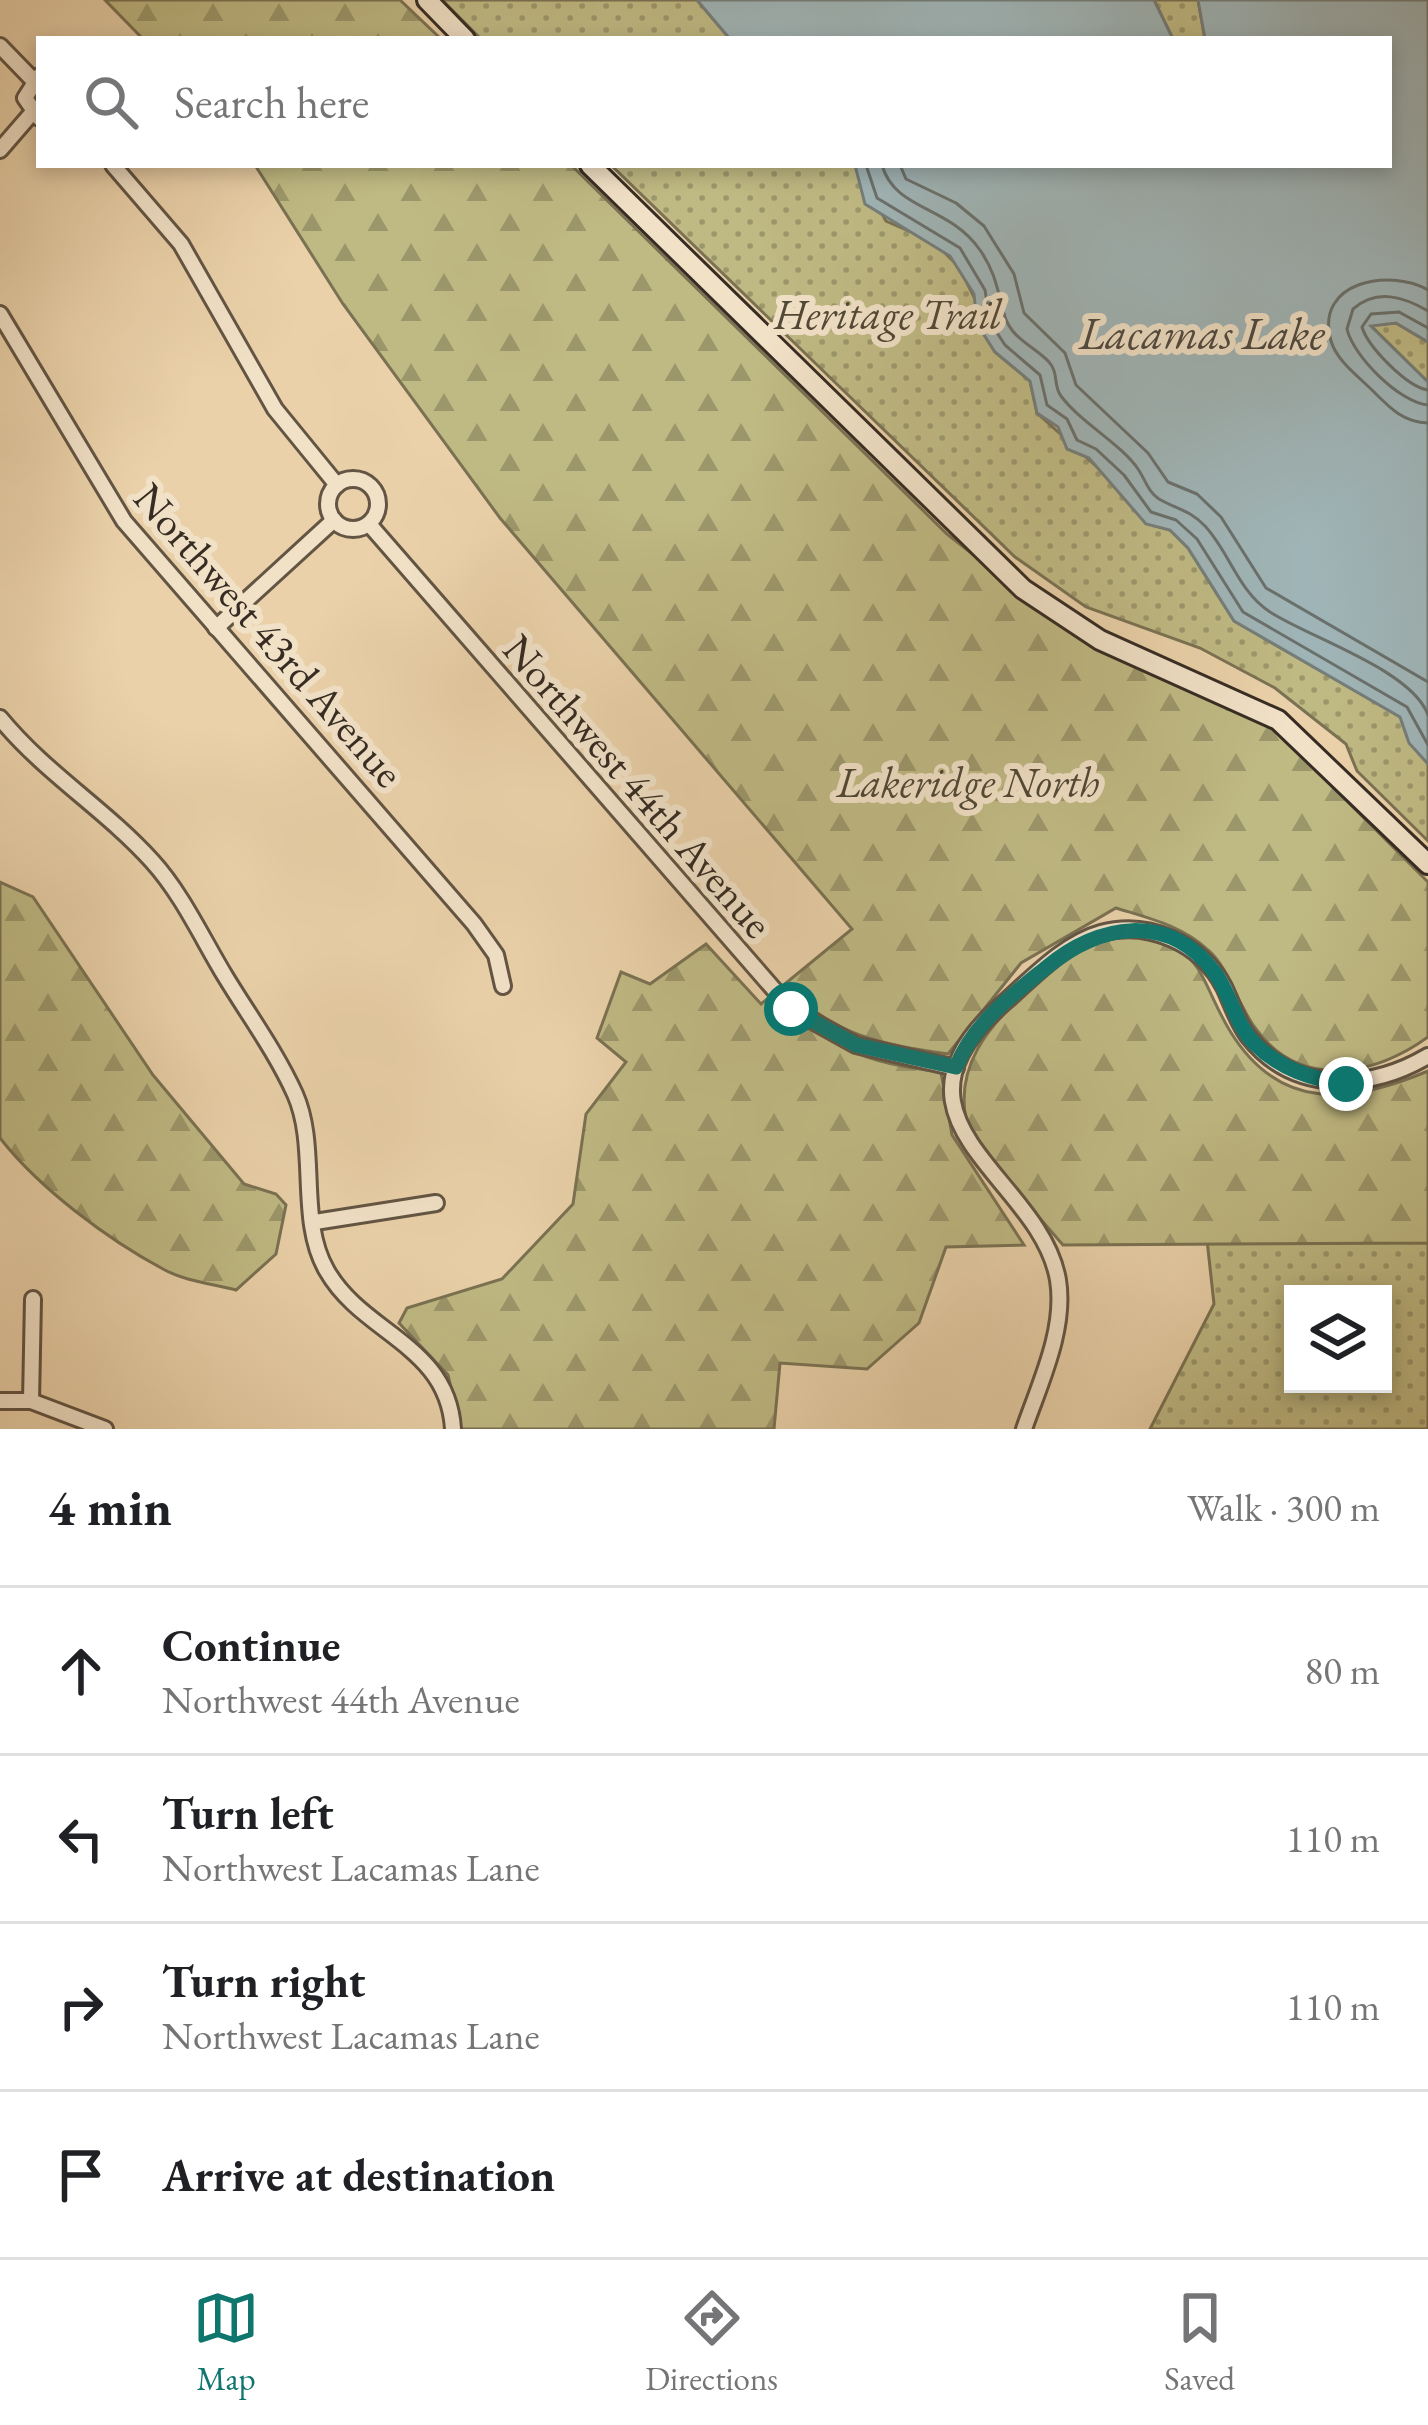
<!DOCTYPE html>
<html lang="en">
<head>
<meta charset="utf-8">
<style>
  :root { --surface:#fff; --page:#f6f6f6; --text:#202124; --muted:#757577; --line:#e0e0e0; --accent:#0f766e }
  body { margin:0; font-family:"EB Garamond",serif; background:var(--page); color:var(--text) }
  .controls { position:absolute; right:36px; bottom:36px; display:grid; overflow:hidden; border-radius:0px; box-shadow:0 6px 18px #0003 }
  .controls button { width:108px; height:108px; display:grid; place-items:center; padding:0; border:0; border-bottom:3px solid var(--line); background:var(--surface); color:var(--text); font:60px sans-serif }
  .stop { position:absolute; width:36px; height:36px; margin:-27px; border:9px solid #0f766e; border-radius:50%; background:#fff }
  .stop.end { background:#0f766e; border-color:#fff; box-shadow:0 3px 12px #0008 }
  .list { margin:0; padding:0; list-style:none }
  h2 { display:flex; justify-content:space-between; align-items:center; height:156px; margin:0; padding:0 48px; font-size:51px }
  h2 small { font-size:39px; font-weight:400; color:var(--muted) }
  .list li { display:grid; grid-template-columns:78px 1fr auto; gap:36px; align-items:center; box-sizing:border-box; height:168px; padding:0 48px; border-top:3px solid var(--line) }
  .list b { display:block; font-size:45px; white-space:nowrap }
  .list p { margin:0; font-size:39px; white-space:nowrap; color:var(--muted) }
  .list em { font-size:39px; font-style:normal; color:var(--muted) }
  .icon { flex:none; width:66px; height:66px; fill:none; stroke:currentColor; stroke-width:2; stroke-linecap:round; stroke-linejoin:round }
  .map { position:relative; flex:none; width:1428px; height:1429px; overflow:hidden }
  .search { position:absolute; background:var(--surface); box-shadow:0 6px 18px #0003; left:36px; right:36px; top:36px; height:132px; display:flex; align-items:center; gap:30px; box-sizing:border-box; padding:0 42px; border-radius:0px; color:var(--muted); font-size:45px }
  .sheet { height:828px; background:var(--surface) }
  nav { display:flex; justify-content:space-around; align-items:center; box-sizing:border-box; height:168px; border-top:3px solid var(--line); background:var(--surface); font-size:33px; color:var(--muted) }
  nav a { display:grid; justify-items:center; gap:6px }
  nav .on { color:var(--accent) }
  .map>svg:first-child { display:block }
  .green { fill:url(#green-dots); stroke:#7a7253; stroke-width:3; fill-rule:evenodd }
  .forest { fill:url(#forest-firs); stroke:#7a7253; stroke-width:3 }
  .water { fill:#9fb4b6; stroke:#757e7b; stroke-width:3 }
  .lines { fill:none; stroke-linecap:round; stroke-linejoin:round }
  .shore { stroke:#6a706c; stroke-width:3 }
  .minor-casing { stroke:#635544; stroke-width:20 }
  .secondary-casing { stroke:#362c23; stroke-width:24 }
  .minor { stroke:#f1e1c7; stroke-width:14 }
  .secondary { stroke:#f1e1c7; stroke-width:18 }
  .route { stroke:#0f766e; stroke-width:15 }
  .labels { text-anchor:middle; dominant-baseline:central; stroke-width:12; stroke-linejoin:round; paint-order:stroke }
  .park-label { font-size:42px; font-style:italic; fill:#514836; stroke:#f1e1c7 }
  .street-label { font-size:42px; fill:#362c23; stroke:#f1e1c7 }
  .water-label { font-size:45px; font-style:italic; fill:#4b4740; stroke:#f1e1c7 }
</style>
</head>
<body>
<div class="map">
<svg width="1428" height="1429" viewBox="0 0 1428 1429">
  <defs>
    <pattern id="green-dots" width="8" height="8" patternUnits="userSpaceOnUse" patternTransform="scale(3)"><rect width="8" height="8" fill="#bfb983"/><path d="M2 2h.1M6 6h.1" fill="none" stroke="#9c976b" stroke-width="1.8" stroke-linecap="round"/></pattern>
    <pattern id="forest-firs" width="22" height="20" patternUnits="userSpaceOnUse" patternTransform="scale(3)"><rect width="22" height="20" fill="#bfb983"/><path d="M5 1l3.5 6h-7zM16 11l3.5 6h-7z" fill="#9c976b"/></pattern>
  </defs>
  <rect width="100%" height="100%" fill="#ead1a9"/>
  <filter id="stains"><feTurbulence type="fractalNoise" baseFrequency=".00167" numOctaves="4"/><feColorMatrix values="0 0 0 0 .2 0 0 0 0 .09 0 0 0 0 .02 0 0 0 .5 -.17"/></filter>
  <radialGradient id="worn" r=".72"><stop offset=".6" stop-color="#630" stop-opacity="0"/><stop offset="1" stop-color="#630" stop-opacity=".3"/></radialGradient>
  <g class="green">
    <polygon points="442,0 697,0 730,39 481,39"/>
    <polygon points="1154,0 1198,0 1205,39 1173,39"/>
    <polygon points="611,165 855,165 886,221 934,242 959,267 978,305 978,324 995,352 1030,381 1037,413 1116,484 1146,523 1170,530 1188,548 1234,621 1401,717 1428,764 1428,841 1357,771 1346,744 1275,688 1200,648 1086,607 1015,557"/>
    <polygon points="1396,323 1428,342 1428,382 1370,325"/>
    <path d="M 1207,1240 L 1428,1243 L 1428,1429 L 1150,1429 L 1214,1304 ZM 1293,1294 L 1383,1294 L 1383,1384 L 1293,1384 Z"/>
  </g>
  <g class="forest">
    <polygon points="105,0 400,0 441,39 143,39"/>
    <path d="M 255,165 L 571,165 L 947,534 L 1073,633 L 1270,724 L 1428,882 L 1428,1037 C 1375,1076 1300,1090 1256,1029 C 1238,1006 1230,969 1208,950 C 1183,926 1148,918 1116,908 L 1021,963 L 948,1054 C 885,1045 827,1035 786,983 L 852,929 L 500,518 L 343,304 Z"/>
    <path d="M 0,882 L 33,897 L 153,1075 L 244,1184 L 276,1194 L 286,1205 L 276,1254 L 236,1290 C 213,1284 184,1281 163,1269 C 107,1239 39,1188 0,1138 Z"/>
    <path d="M 1131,934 C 1205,944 1198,978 1230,1031 C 1280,1113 1352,1103 1428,1071 L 1428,1243 L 1063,1245 L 972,1140 C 945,1070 991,1021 1040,980 C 1070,955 1091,937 1131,934 Z"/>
    <path d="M 706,944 L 761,1004 L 772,995 C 833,1049 860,1062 941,1072 L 952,1135 L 1024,1245 L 946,1247 L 919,1323 L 867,1369 L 780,1363 L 774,1429 L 461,1429 L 448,1375 L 399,1323 L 407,1308 L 502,1279 L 573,1204 L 586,1114 L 626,1062 L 597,1038 L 621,972 L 650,984 Z"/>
  </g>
  <g class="water">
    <polygon points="697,0 1154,0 1173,39 730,39"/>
    <polygon points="1198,0 1428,0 1428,342 1396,323 1371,326 1428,382 1428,764 1409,743 1400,717 1234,621 1188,548 1170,530 1146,524 1089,458 1067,449 1058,427 1037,413 1030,381 995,352 977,324 974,294 950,256 865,204 855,165 1389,165 1389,39 1205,39"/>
  </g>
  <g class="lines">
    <g class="shore">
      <polyline points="866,165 877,198 960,248 985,290 990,322 1005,345 1040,375 1047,405 1067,419 1077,440 1096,449 1124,475 1151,512 1176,520 1197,539 1243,612 1407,707 1428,745"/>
      <path d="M 882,165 C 895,211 949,205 980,250 C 996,273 998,293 1005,317 C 1012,339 1035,347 1049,362 C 1059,373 1053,386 1061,396 C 1080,422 1121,444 1138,469 C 1145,479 1148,492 1159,499 C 1176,509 1190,510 1205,526 C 1230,553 1238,591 1270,612 C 1310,638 1412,670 1428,715"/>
      <polyline points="900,165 906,179 956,203 984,226 1014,274 1024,313 1065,353 1076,385 1148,453 1168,482 1197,494 1221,517 1266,588 1428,682"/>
      <path d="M 1428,290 C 1390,268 1314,281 1331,341 C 1337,361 1358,376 1373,391 C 1390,408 1403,422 1428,423"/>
      <path d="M 1428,311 C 1404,297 1377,288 1353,309 L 1347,329 C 1353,356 1400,403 1428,405"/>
      <path d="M 1428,328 L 1399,312 L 1371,314 L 1362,327 C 1368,347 1407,387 1428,390"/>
    </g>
    <defs>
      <g id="minor">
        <polyline points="0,46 33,80"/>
        <polyline points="39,76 25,98 39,118"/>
        <polyline points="0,150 32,113"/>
        <polyline points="113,165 181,244 275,409 337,485"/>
        <polyline points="0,314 124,521 474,924 496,955 503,986"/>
        <circle cx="353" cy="504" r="25"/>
        <polyline points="369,524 791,1009 856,1045 956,1068"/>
        <polyline points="216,628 334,520"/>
        <path d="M 0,718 C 45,773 105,809 152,861 C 182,894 202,938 225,976 C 248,1014 276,1052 295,1094 C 319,1148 297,1220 327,1271 C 363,1334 448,1345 453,1429"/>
        <polyline points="315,1222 436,1203"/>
        <polyline points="0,1401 31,1401 105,1429"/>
        <polyline points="31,1401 33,1299"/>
        <path d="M 1024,1429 C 1040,1383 1066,1329 1058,1280 C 1040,1175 866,1121 1006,1001 C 1033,977 1065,943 1101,933 C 1148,920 1201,943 1224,987 C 1232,1004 1237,1021 1248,1036 C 1294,1095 1370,1090 1428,1056"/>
      </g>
      <g id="secondary">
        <polyline points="427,0 465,39"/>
        <polyline points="590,165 1023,589 1100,640 1278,720 1428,864"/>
      </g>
    </defs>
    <use href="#minor" class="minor-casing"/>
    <use href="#secondary" class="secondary-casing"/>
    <use href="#minor" class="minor"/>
    <use href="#secondary" class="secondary"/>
  </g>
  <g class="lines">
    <path class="route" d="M 791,1009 L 856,1045 L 956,1067 C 974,1023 1011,996 1047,967 C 1098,924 1169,911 1215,973 C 1231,995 1235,1024 1255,1044 C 1280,1069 1312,1079 1346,1084"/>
  </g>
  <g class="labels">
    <g class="park-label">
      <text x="888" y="314">Heritage Trail</text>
      <text x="968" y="782">Lakeridge North</text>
    </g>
    <g class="street-label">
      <text transform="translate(269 635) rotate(49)">Northwest 43rd Avenue</text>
      <text transform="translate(638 786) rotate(49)">Northwest 44th Avenue</text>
    </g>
    <g class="water-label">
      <text x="1202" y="333">Lacamas Lake</text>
    </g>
  </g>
  <rect width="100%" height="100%" filter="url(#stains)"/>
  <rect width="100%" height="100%" fill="url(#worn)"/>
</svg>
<div class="controls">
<button><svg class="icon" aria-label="layers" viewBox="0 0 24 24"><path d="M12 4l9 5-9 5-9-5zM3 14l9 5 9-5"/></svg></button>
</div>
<div class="stop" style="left:791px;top:1009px"></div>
<div class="stop end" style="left:1346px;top:1084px"></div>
<div class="search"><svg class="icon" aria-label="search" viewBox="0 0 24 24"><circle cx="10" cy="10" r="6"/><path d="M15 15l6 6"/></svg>Search here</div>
</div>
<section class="sheet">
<h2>4 min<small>Walk · 300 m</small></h2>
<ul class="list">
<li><svg class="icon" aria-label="ahead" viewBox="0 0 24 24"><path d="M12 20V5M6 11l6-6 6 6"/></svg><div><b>Continue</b><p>Northwest 44th Avenue</p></div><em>80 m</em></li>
<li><svg class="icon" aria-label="left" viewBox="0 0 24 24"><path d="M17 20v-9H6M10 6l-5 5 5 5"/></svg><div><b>Turn left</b><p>Northwest Lacamas Lane</p></div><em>110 m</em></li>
<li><svg class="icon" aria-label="right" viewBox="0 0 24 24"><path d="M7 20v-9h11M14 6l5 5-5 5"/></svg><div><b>Turn right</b><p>Northwest Lacamas Lane</p></div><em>110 m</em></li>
<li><svg class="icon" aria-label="arrive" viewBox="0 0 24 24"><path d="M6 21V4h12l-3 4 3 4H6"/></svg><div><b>Arrive at destination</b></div></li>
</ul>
</section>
<nav>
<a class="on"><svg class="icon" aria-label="map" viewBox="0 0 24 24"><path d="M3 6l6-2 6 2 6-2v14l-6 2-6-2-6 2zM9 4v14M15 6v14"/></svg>Map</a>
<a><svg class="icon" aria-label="directions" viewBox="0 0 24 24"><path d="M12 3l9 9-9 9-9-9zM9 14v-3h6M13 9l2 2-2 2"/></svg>Directions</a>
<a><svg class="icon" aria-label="saved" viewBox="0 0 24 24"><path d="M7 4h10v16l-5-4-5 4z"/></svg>Saved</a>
</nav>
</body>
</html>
